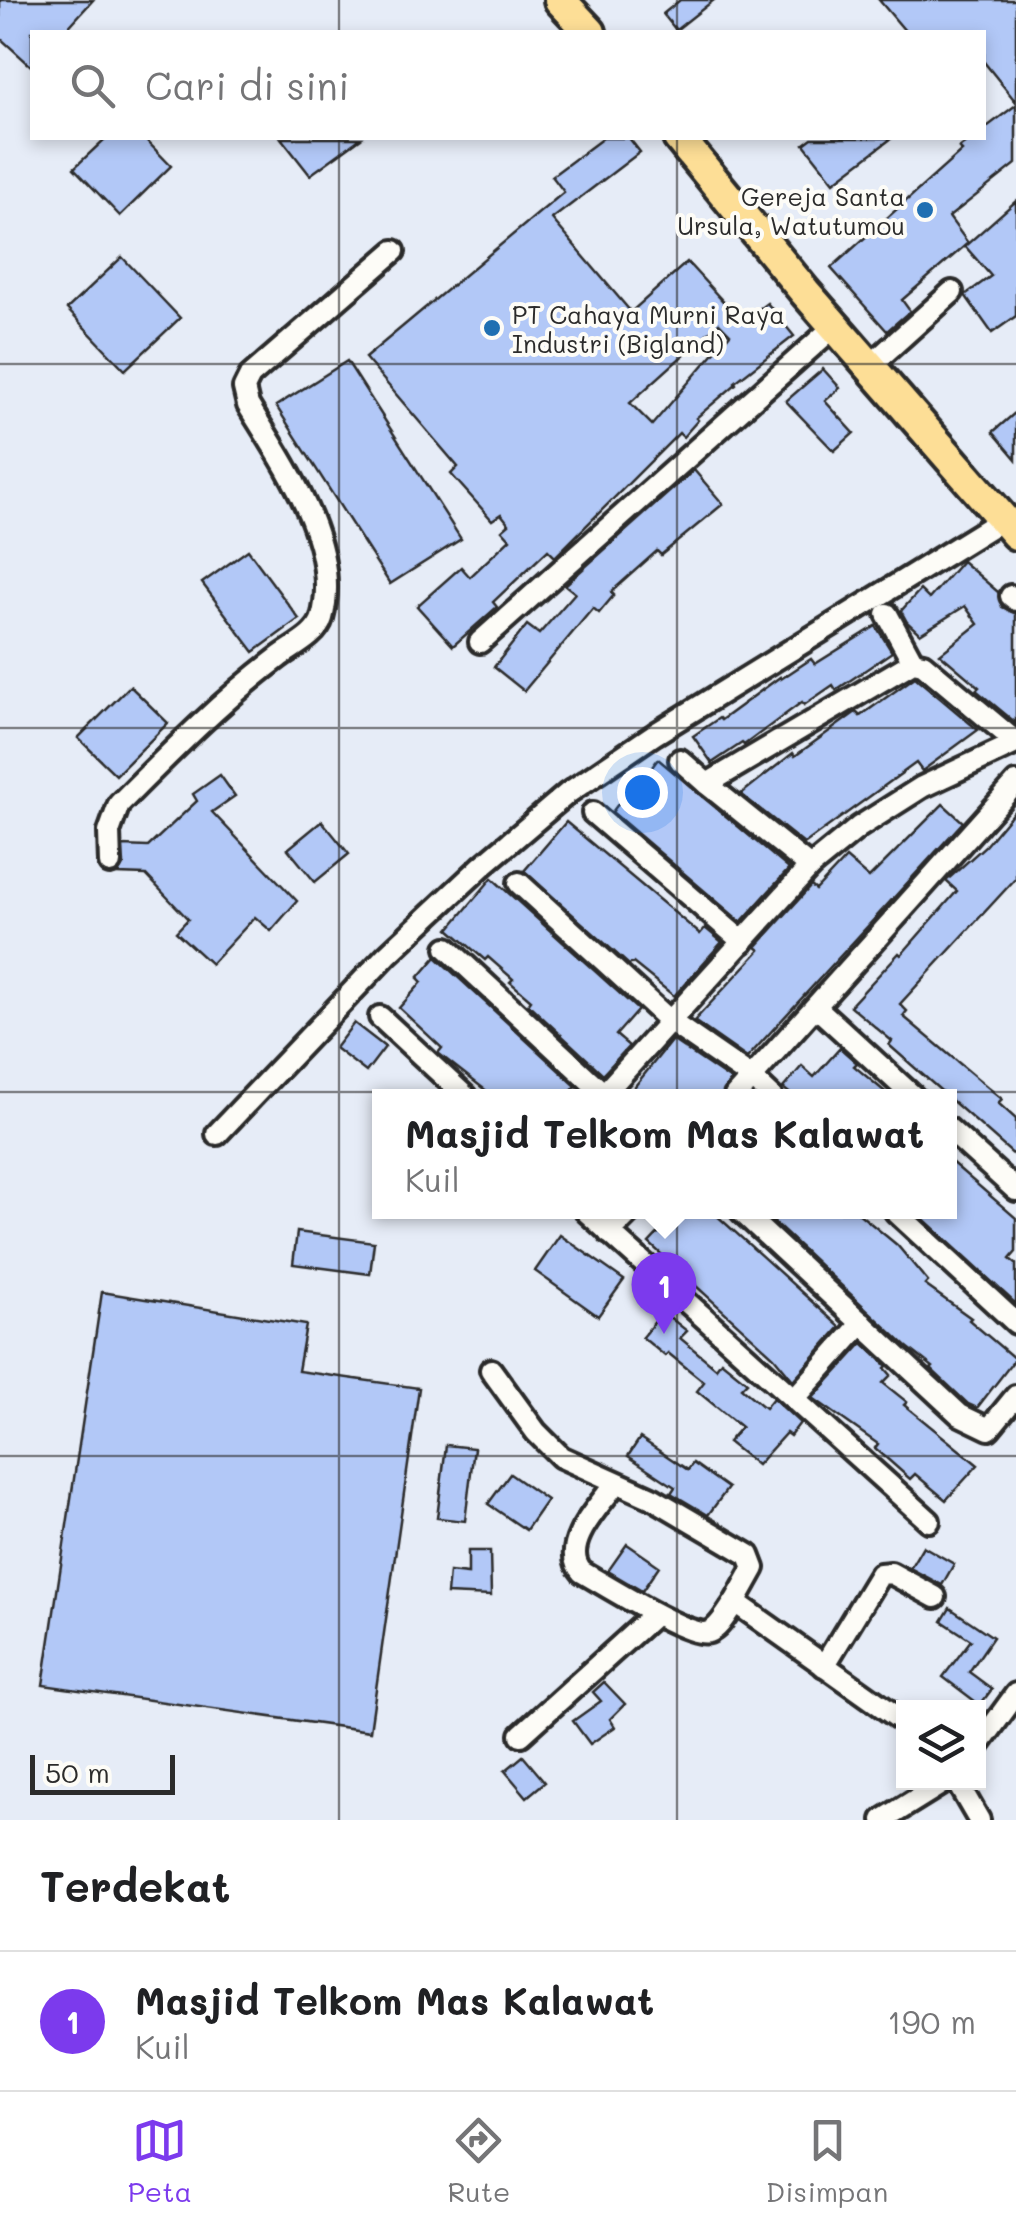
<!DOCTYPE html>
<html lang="id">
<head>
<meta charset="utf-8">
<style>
  :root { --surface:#fff; --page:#f6f6f6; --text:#202124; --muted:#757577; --line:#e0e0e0; --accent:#7c3aed }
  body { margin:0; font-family:Mali,sans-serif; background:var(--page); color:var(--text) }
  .controls { position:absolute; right:30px; bottom:30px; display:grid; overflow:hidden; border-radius:0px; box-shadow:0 5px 15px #0003 }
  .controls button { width:90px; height:90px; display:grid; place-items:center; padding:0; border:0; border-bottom:2px solid var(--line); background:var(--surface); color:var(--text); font:50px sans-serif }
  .scale { position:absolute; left:30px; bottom:25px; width:145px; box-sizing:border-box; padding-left:10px; border:5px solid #2b2b2b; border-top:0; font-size:28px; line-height:35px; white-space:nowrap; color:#2b2b2b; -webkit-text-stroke:8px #fdfcf7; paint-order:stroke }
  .you { position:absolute; left:642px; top:792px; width:35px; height:35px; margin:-25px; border:8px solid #fff; border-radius:50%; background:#1a73e8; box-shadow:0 0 0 15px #1a73e833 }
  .badge { display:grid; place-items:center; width:65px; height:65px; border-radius:50%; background:var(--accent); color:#fff; font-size:32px; font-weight:700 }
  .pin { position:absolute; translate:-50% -82px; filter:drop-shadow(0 2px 5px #0008) }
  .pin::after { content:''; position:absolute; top:52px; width:35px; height:30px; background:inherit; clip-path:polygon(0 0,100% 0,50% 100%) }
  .popup { position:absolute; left:372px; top:1089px; width:585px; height:130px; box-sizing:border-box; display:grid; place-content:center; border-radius:0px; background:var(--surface); filter:drop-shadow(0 2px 8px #0005); font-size:32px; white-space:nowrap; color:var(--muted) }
  .popup b { font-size:38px; color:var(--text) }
  .popup::after { content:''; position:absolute; left:50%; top:100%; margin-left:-20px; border:20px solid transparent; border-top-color:var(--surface) }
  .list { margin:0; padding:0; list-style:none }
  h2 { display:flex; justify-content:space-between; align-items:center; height:130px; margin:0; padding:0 40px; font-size:42px }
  h2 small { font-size:32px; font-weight:400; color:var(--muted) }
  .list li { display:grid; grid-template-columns:65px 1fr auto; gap:30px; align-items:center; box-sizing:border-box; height:140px; padding:0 40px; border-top:2px solid var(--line) }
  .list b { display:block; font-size:38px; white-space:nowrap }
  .list p { margin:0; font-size:32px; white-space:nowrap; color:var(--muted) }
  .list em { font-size:32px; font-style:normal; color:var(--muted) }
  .icon { flex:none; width:55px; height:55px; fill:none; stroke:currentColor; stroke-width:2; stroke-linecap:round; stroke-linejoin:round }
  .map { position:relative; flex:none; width:1016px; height:1820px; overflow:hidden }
  .search { position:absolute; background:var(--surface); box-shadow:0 5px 15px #0003; left:30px; right:30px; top:30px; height:110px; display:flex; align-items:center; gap:25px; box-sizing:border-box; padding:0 35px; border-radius:0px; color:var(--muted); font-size:38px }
  .sheet { height:270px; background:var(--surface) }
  nav { display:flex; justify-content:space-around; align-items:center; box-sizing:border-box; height:140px; border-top:2px solid var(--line); background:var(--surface); font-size:28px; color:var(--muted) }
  nav a { display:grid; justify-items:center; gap:5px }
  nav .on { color:var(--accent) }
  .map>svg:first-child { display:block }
  .building { fill:#b2c8f7; stroke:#2b2b2b; stroke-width:2.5; fill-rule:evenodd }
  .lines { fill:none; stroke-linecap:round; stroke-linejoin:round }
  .minor-casing { stroke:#2b2b2b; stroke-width:28 }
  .highway-casing { stroke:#2b2b2b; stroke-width:38 }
  .minor { stroke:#fdfcf7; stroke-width:20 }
  .highway { stroke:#fdde96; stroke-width:30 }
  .grid { fill:none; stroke:#2b2b2b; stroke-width:2.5; stroke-opacity:0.55 }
  .poi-dot { fill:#1f6fb2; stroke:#fdfcf7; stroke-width:4 }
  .labels { text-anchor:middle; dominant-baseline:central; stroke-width:8; stroke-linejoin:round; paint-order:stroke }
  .poi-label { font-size:25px; fill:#2b2b2b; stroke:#fdfcf7; text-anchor:end }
</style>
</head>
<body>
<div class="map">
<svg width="1016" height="1820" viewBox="0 0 1016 1820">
  <rect width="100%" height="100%" fill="#e6ecf7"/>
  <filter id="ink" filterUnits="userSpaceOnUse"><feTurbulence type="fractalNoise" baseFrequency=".01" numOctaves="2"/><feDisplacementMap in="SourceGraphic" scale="20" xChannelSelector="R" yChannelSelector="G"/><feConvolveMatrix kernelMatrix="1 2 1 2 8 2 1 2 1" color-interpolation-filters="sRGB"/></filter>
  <g filter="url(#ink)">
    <g class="building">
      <polygon points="0,0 93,0 64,32 32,32 32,67 0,38"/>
      <polygon points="680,0 714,0 676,30 663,14"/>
      <polygon points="879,0 1016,0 1016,102 984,62 984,32 906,32"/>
      <polygon points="1016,105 1016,164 949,217 968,243 902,300 910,311 887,331 831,268 962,151 959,148 973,138 984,138 984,129"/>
      <polygon points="106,138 144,138 171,166 120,216 74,168"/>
      <polygon points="281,138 361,138 310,175"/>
      <path d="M 603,138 L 629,138 L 640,152 L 552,219 L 631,312 L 687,262 L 742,322 L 767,303 L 794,336 L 735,382 L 736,384 L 696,418 L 698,420 L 683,437 L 679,433 L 555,557 L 548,550 L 493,602 L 497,607 L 453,646 L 417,606 L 461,567 L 470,577 L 510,539 L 502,530 L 509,524 L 501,514 L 492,520 L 451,474 L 458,467 L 365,358 L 564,192 L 552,176 ZM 719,323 L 730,334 L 652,425 L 630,403 Z"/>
      <polygon points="812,138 892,138 834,182 804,144"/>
      <polygon points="1016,201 1016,316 992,333 965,295 991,276 965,246"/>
      <polygon points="122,257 180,318 125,370 67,309"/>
      <polygon points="347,361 461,539 390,584 276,406"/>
      <polygon points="823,369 840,388 825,401 854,433 834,451 786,401"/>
      <polygon points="1016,412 1016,459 993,432"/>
      <polygon points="694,470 723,504 661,555 657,551 611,592 614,595 599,613 593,608 524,691 494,667 527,625 539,634 575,593 565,585"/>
      <polygon points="248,550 299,619 254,652 202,583"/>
      <polygon points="962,561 998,592 1002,607 1016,614 1016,723 976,690 979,687 940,654 978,624 965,606 920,634 907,622 901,611 920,590 929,599"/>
      <polygon points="876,626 892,652 836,690 833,685 804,705 802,702 744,745 742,743 712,763 693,736 719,718 721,720 780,677 781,679 811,659 815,664"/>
      <polygon points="915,677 978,730 922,771 916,763 804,844 741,794 793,753 795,756 856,712 860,716"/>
      <polygon points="130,686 168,723 116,775 78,738"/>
      <polygon points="658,759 789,869 741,922 612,812 628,791 632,794"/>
      <polygon points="220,775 235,796 212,812 297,901 271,931 255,917 211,964 176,932 188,919 146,875 118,874 124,864 123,846 148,847 197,801 193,794"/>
      <polygon points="943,804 963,822 747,1058 694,1021 760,950 756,947 811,886 816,890 846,858 869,878"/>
      <polygon points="1016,809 1016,878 900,1004 907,1011 903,1016 1002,1099 998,1103 1016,1119 1016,1157 889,1045 892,1041 850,1006 899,953 901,955 957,891 946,881 985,846"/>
      <polygon points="322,821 349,854 315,882 288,849"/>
      <polygon points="566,822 700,934 705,928 722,942 674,996 633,963 629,965 524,871"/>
      <polygon points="492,878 638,1010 616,1035 629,1046 603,1074 528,1004 531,1000 510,982 513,979 488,957 485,960 449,929"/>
      <polygon points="436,957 576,1086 567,1096 493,1096 438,1053 442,1048 399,1008 422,982 418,978"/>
      <polygon points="354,1023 385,1047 366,1072 335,1048"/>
      <polygon points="672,1040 731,1080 722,1096 627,1096"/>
      <polygon points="840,1048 857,1063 854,1066 890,1096 793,1096 783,1088 802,1066 814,1077"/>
      <polygon points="949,1160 1016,1218 1016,1252 1010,1259 1016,1264 1016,1304 916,1212 949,1212"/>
      <polygon points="678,1212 713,1212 840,1327 793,1380 774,1357 649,1243"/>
      <polygon points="769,1212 857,1212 897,1245 928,1282 925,1285 971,1318 969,1320 1015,1359 977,1408 968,1404 931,1369 933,1367 906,1346 766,1215"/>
      <polygon points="297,1232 374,1242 370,1274 293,1264"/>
      <polygon points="560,1235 624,1280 598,1316 535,1271"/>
      <polygon points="102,1292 306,1325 298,1371 419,1388 370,1731 43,1685"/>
      <polygon points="663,1312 687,1331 680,1338 716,1368 721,1361 747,1382 741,1388 765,1408 773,1398 800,1423 790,1436 786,1433 757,1465 728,1442 741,1427 697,1391 704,1382 668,1353 665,1356 642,1337"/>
      <polygon points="863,1343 887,1366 885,1368 891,1375 883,1383 907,1402 904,1405 978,1465 946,1500 915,1474 910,1479 875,1448 878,1444 813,1398"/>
      <polygon points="640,1438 688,1470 693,1463 728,1488 708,1515 671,1493 675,1487 628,1456"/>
      <polygon points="446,1445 474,1448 465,1521 437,1518"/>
      <polygon points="510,1474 547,1500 526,1530 488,1504"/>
      <polygon points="627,1544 659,1566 642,1591 608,1571"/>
      <polygon points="923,1546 954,1564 942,1585 910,1568"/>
      <polygon points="468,1551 490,1551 491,1596 447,1594 449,1572 468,1574"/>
      <polygon points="950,1608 993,1637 969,1672 992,1689 980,1705 943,1677 971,1640 942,1621"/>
      <polygon points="604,1682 625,1704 610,1719 615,1727 590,1744 573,1721 601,1701 593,1692"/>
      <polygon points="523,1756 545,1782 527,1797 505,1771"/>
    </g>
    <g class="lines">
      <defs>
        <g id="minor">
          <polyline points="870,366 952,292"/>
          <polyline points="1011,596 1016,600"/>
          <polyline points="887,614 913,662"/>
          <polyline points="480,642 836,325"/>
          <polyline points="680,760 707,784"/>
          <polyline points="593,813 743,942"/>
          <path d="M 110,863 L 109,832 L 119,804 C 169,754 221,701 278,658 C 292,647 317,636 322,618 C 342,546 284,464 248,405 L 244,388 L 250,376 L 394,251"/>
          <polyline points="810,867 707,784 913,662 923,664 1016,742"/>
          <polyline points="519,883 671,1022 752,1078 771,1096"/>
          <polyline points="447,948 604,1094"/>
          <polyline points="816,1007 913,1096"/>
          <polyline points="380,1017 465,1096"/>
          <polyline points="602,1096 810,867 859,827 922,787 1016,743"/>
          <polyline points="735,1096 1016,783"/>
          <polyline points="949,1129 1016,1190"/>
          <polyline points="217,1134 387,955 482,866 568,793 655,734 1003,519"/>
          <polyline points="587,1212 929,1521"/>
          <polyline points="742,1212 960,1415 989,1429 1016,1396"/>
          <polyline points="896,1212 1016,1323"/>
          <polyline points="609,1233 630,1212"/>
          <polyline points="491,1370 536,1432 561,1457 654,1499 749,1555 754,1568 735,1602"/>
          <polyline points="794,1399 862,1323"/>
          <path d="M 616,1483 C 601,1504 558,1546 582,1572 C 602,1583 690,1639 709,1632 C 720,1628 728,1611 735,1602 L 904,1722"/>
          <polyline points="824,1666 880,1574 891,1573 935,1597"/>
          <polyline points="521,1735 655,1614"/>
          <polyline points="978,1746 1016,1694"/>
          <polyline points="957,1782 979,1820"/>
          <polyline points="883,1820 944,1782"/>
        </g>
        <g id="highway">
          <polyline points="560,0 590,32"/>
          <polyline points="679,138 805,292 1016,534"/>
        </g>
      </defs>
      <use href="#minor" class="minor-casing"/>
      <use href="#highway" class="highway-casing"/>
      <use href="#minor" class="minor"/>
      <use href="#highway" class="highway"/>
    </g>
  </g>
  <path class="grid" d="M 339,0 L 339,32M 677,0 L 677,32M 339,138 L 339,1820M 677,138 L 677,1820M 0,364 L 1016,364M 0,728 L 1016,728M 0,1092 L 1016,1092M 0,1456 L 1016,1456"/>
  <g class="poi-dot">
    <circle cx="925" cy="210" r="10"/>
    <circle cx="492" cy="328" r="10"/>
  </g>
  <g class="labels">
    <g class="poi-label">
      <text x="905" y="196">Gereja Santa<tspan x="905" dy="29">Ursula, Watutumou</tspan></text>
      <text x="512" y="314" text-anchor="start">PT Cahaya Murni Raya<tspan x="512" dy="29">Industri (Bigland)</tspan></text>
    </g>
  </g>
</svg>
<div class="controls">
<button><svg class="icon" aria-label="layers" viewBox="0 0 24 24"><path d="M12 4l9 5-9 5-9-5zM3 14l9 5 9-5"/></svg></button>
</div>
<div class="scale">50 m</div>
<div class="you"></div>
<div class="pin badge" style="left:664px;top:1334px">1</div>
<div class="popup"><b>Masjid Telkom Mas Kalawat</b>Kuil</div>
<div class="search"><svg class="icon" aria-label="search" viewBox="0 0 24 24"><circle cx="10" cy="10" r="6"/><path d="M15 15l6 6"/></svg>Cari di sini</div>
</div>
<section class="sheet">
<h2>Terdekat<small></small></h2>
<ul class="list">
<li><span class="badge">1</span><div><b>Masjid Telkom Mas Kalawat</b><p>Kuil</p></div><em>190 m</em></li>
</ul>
</section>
<nav>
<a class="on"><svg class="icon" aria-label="map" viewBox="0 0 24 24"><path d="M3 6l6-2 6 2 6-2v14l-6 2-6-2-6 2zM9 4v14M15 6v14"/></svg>Peta</a>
<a><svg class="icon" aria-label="directions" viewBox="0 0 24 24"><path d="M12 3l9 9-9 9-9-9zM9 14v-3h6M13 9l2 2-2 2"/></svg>Rute</a>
<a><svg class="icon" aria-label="saved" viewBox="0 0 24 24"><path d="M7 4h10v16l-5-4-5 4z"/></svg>Disimpan</a>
</nav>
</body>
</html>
